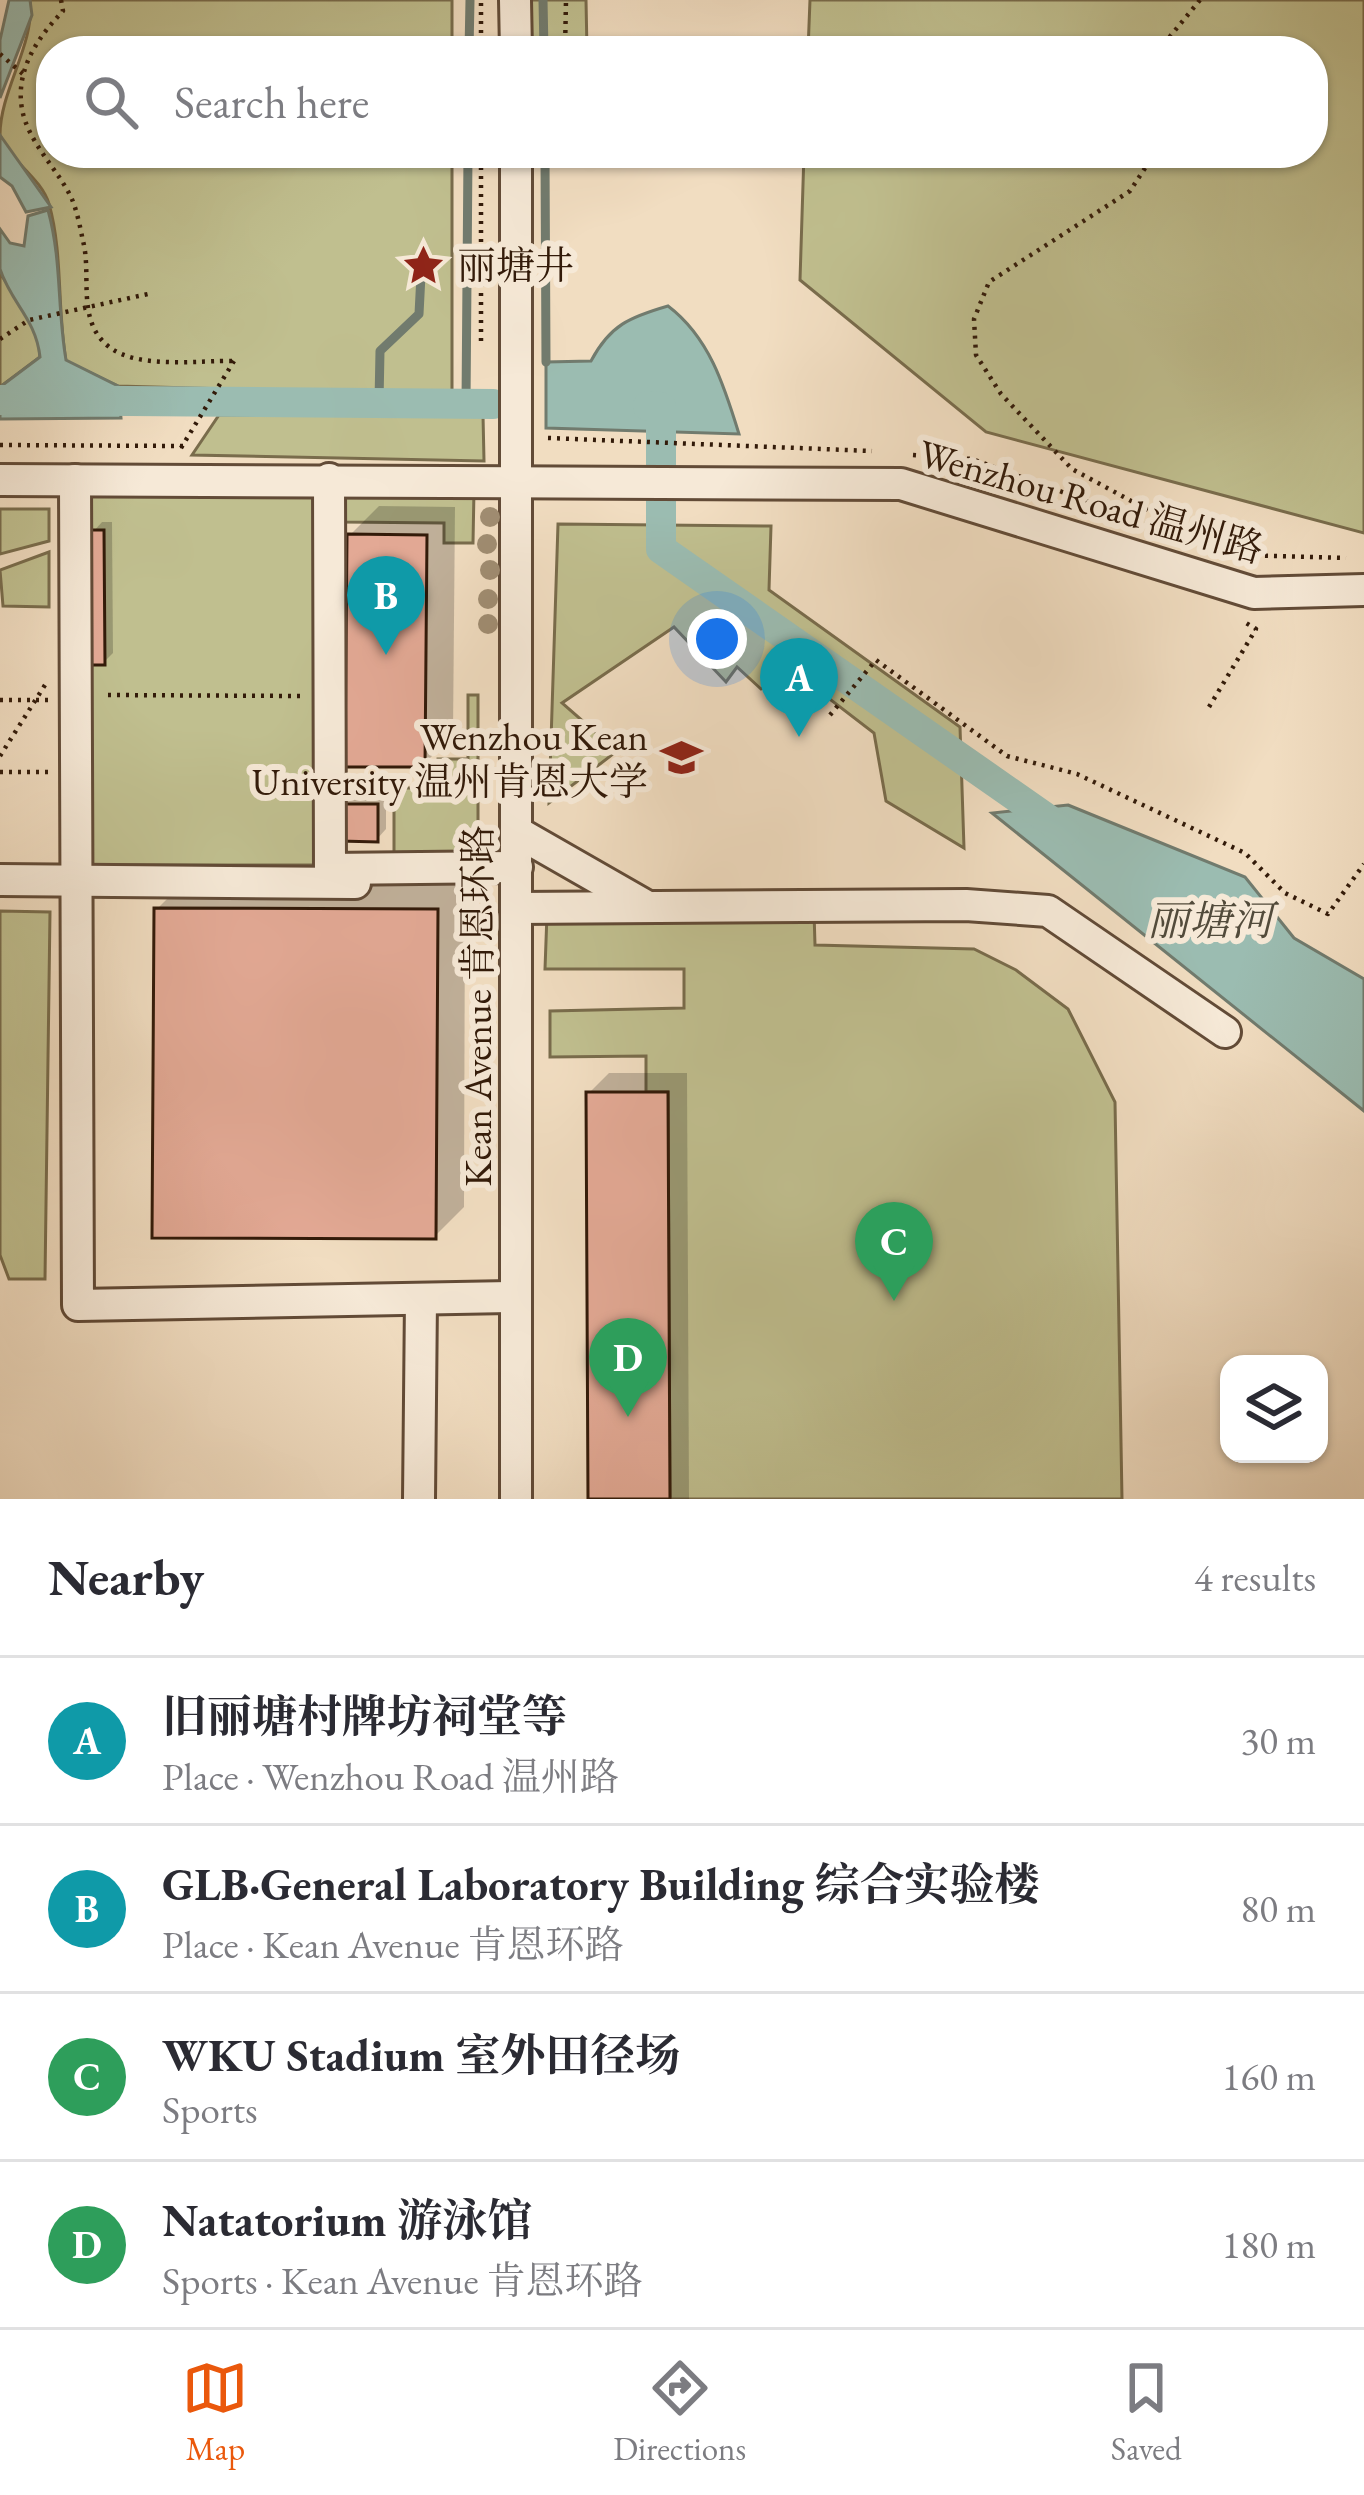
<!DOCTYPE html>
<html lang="en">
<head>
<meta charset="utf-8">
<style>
  :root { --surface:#fff; --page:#f7f7f7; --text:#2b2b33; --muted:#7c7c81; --line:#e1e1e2; --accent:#ea580c }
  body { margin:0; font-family:"EB Garamond","Noto Serif SC",serif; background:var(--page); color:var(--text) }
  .controls { position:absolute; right:36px; bottom:36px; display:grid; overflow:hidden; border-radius:24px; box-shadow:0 3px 9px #0004 }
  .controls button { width:108px; height:108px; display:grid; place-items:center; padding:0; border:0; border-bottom:3px solid var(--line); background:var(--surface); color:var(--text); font:60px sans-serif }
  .you { position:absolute; left:717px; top:639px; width:42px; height:42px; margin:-30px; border:9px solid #fff; border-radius:50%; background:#1a73e8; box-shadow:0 0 0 18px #1a73e833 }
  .badge { display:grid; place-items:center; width:78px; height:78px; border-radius:50%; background:var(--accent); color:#fff; font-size:39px; font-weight:700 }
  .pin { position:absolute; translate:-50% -99px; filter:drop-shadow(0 3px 6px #0008) }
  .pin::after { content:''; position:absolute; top:63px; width:42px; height:36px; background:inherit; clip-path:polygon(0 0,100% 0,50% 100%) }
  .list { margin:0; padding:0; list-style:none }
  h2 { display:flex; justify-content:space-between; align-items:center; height:156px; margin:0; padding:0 48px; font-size:51px }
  h2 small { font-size:39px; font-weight:400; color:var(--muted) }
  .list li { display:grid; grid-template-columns:78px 1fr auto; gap:36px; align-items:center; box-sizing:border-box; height:168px; padding:0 48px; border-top:3px solid var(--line) }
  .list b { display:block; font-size:45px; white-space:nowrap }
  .list p { margin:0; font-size:39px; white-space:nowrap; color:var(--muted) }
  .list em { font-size:39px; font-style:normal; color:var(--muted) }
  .icon { flex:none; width:66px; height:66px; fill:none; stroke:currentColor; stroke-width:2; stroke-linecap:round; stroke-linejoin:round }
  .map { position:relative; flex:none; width:1364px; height:1499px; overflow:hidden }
  .search { position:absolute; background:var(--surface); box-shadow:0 3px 9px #0004; left:36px; right:36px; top:36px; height:132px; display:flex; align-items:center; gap:30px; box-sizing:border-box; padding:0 42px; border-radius:48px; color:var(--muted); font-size:45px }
  .sheet { height:828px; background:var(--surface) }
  nav { display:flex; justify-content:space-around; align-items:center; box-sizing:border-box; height:168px; border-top:3px solid var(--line); background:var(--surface); font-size:33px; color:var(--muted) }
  nav a { display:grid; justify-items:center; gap:6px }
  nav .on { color:var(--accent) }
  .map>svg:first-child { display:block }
  .green { fill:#c0bf8f; stroke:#796c4c; stroke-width:3 }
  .water { fill:#9bbcb1; stroke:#717b6e; stroke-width:3 }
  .shadow { fill:#0003 }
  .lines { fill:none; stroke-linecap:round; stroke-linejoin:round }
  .stream { stroke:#717b6e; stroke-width:9 }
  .canal { stroke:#9bbcb1; stroke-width:30 }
  .building { fill:#e3a995; stroke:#321a09; stroke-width:3 }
  .minor-casing { stroke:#624b37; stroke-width:36 }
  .path { stroke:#321a09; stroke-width:4.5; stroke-dasharray:3 6; stroke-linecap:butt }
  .minor { stroke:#f6e9d7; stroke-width:30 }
  .tree { fill:#a08d72 }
  .labels { text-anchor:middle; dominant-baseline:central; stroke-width:12; stroke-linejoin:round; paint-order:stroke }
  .poi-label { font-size:39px; fill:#321a09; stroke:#f6e9d7; text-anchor:start }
  .street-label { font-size:39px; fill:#321a09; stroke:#f6e9d7 }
  .water-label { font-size:42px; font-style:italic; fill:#524b3b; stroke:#f6e9d7 }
</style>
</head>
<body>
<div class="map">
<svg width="1364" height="1499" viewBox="0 0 1364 1499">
  <rect width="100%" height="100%" fill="#f1ddc1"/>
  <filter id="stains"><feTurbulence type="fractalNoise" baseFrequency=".00167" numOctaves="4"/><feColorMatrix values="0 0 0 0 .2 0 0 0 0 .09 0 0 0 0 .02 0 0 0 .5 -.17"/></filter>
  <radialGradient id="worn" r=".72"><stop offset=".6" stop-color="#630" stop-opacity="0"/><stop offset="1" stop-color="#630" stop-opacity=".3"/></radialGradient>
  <g class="green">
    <path d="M 30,0 L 452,0 L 452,51 L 51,51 L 51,153 L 452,153 L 452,395 L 118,386 L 66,361 C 57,308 63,253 49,204 C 41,177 9,161 0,135 C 0,90 35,45 30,0 Z"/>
    <polygon points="525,0 586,0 587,51 524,51"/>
    <polygon points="810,0 1364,0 1364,533 986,432 800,280 804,153 1313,153 1313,51 808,51"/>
    <polygon points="0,273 37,328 40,357 0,387"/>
    <polygon points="219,415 483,415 484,461 192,455"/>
    <polygon points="343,488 474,490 473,543 444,543 444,523 343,522"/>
    <rect x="77" y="491" width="238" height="374"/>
    <polygon points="0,509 49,509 49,541 0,554"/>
    <polygon points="558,524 771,526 769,590 960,727 964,848 886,801 874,733 792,670 761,689 737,667 726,682 674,627 562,703 617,751 549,803"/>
    <polygon points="49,552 49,607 3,606 0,570"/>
    <polygon points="468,695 478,695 478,865 394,865 394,788 437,788 438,759 468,759"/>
    <polygon points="0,911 50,912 45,1279 9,1279 0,1255"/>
    <polygon points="814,912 815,945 974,949 1016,970 1068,1009 1115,1102 1122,1499 670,1499 668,1092 646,1092 646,1056 550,1057 550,1011 684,1008 684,969 545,969 547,914"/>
  </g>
  <g class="water">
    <polygon points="9,0 30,0 32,15 0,98 0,40"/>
    <polygon points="0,135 51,207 26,212 12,186 0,177"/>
    <path d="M 48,210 C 62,261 57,308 66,360 L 118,386 L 121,418 L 0,419 L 0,387 L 40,357 C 36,319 11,303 0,269 C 0,258 0,241 0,229 L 10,243 L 24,246 L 28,216 Z"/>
    <path d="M 668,306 C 709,337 724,385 739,434 L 546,428 L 546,362 L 591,361 C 610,325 630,317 668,306 Z"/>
    <polygon points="1068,805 1245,877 1294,938 1364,979 1364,1111 992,813"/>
  </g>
  <g class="shadow">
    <polygon points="379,506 455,507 453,735 424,764 350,535"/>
    <polygon points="102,522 112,522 113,653 104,662 93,532"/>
    <polygon points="353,795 386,796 386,829 377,839 343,805"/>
    <polygon points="186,880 465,882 464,1207 435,1236 157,909"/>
    <polygon points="609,1073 687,1073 689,1499 591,1499 589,1093"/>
  </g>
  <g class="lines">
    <g class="stream">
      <polyline points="543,0 544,51"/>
      <polyline points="469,51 470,0"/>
      <polyline points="545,153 546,362"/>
      <polyline points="379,402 380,351 419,314 421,275"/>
      <polyline points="466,404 468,153"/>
    </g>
    <g class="canal">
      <polyline points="0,400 493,404"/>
      <polyline points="648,406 661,407 661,549 1065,831"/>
    </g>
  </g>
  <g class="building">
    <polygon points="90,530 104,530 105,665 91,665"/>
    <polygon points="347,534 427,535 425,767 345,767"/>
    <polygon points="340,804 378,804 378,842 340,841"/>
    <polygon points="154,908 438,909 436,1239 152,1238"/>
    <polygon points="586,1092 668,1092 670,1499 588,1499"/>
  </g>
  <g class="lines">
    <defs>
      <g id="minor">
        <polyline points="515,0 516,51"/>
        <polyline points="329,479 330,869 517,867"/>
        <polyline points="0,480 901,484 1254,593 1364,590"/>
        <polyline points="75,480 78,1305 515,1297"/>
        <polyline points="517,832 648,907"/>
        <polyline points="0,880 355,883"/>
        <polyline points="517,908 966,905 1048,911 1225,1032"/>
        <polyline points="419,1499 421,1299"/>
        <polyline points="516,1499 516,153"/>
      </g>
    </defs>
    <use href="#minor" class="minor-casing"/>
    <g class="path">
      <path d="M 61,0 L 63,11 C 38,37 15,70 22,109 C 28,142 56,167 71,197 C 77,210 80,227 83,241 C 92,275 76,320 108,346 C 137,370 200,360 234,361"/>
      <polyline points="481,51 481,0"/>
      <polyline points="565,51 566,0"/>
      <polyline points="1158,51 1200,0"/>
      <polyline points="0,54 23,74"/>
      <polyline points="1155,153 1130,191 989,282 974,319 976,355 1001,394 1072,469 1222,550"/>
      <polyline points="0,339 29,320 148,294"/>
      <polyline points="481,341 481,153"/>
      <polyline points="548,438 872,451"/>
      <polyline points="0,445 183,446"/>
      <polyline points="181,448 234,361"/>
      <polyline points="913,455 972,459 1199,542"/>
      <polyline points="1238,555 1346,558"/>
      <polyline points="108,695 300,696"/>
      <polyline points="0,700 48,700"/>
      <polyline points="1209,707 1256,629 1246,623"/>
      <polyline points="830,715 876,660 1007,756 1077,774 1245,853 1285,893 1328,914 1364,864"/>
      <polyline points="0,756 45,685"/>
      <polyline points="0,772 48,772"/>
    </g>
    <use href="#minor" class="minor"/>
  </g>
  <g class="tree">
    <circle cx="490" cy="517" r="10"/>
    <circle cx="487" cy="544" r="10"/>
    <circle cx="490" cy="570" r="10"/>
    <circle cx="488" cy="599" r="10"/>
    <circle cx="488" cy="624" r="10"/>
  </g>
  <defs>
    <symbol id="sight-bare" viewBox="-9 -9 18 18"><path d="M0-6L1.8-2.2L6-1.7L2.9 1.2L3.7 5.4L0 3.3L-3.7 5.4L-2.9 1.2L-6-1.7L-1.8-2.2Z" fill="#8f2418" stroke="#f6e9d7" stroke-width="2.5" paint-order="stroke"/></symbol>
    <symbol id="university-bare" viewBox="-9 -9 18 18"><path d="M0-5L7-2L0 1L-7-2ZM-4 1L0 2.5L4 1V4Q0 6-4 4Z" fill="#8f2418" stroke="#f6e9d7" stroke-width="2.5" paint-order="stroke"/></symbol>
  </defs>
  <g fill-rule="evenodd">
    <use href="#sight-bare" x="394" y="236" width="59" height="59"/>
    <use href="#university-bare" x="652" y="728" width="59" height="59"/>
  </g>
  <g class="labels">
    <g class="poi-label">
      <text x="457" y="265">丽塘井</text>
      <text x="648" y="736" text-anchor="end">Wenzhou Kean<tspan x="648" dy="45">University 温州肯恩大学</tspan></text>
    </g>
    <g class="street-label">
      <text transform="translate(1091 501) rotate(16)">Wenzhou Road 温州路</text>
      <text transform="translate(477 1006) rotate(-90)">Kean Avenue 肯恩环路</text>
    </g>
    <g class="water-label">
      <text x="1210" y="920">丽塘河</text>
    </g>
  </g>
  <rect width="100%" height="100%" filter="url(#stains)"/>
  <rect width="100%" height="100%" fill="url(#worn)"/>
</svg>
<div class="controls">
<button><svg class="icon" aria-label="layers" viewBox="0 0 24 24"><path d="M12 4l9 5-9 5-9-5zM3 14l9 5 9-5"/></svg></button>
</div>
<div class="you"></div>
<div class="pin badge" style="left:799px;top:737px;background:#0f9aa8">A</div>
<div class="pin badge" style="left:386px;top:655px;background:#0f9aa8">B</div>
<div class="pin badge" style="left:894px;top:1301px;background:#2e9e5b">C</div>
<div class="pin badge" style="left:628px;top:1417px;background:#2e9e5b">D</div>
<div class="search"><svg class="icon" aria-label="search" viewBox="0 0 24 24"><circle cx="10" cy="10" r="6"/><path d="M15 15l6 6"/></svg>Search here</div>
</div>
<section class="sheet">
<h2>Nearby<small>4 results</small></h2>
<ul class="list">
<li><span class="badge" style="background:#0f9aa8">A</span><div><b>旧丽塘村牌坊祠堂等</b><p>Place · Wenzhou Road 温州路</p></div><em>30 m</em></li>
<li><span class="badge" style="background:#0f9aa8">B</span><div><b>GLB·General Laboratory Building 综合实验楼</b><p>Place · Kean Avenue 肯恩环路</p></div><em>80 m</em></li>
<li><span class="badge" style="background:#2e9e5b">C</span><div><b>WKU Stadium 室外田径场</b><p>Sports</p></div><em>160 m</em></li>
<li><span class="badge" style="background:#2e9e5b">D</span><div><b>Natatorium 游泳馆</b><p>Sports · Kean Avenue 肯恩环路</p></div><em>180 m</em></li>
</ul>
</section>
<nav>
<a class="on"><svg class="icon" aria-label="map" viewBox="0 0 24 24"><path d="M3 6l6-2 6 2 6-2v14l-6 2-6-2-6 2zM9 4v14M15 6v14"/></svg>Map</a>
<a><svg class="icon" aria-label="directions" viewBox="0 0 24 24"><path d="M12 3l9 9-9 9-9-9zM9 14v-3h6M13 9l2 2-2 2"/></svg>Directions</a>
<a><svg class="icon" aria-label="saved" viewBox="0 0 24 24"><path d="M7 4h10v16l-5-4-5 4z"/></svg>Saved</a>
</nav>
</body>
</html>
